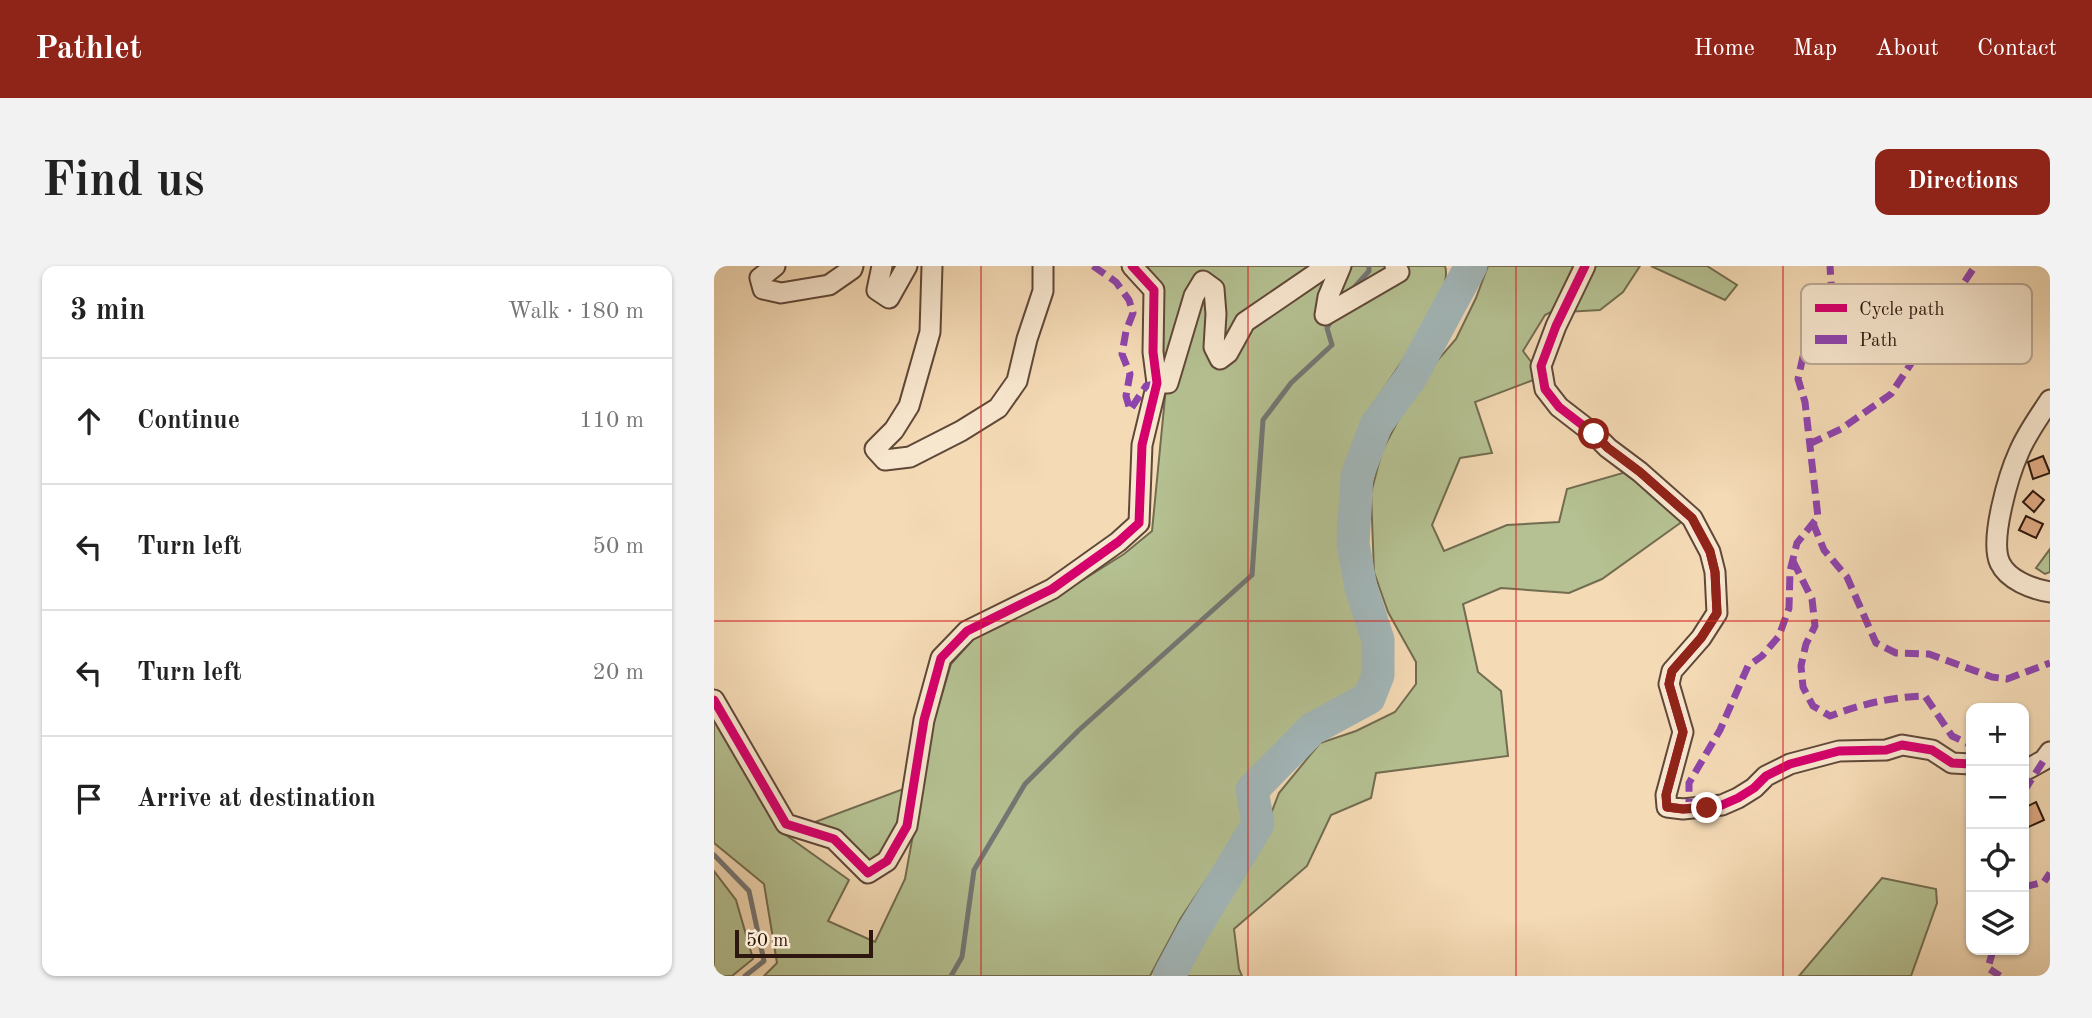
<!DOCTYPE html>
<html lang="en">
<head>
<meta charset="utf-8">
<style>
  :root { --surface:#fff; --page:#f2f2f2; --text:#222; --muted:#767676; --line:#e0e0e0; --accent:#8f2418 }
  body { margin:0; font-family:"Old Standard TT",serif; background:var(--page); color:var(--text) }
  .controls { position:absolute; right:21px; bottom:21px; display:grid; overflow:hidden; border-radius:14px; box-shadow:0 2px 5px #0004 }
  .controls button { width:63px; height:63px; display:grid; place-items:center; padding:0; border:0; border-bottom:2px solid var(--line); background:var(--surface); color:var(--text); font:35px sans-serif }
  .scale { position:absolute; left:21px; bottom:18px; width:138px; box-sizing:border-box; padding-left:7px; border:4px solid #2e170e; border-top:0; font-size:19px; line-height:24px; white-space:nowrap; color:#2e170e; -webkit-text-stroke:5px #f8e7cf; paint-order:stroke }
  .stop { position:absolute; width:21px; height:21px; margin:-16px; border:5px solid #8f2418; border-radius:50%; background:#fff }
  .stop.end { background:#8f2418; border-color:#fff; box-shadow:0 2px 7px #0008 }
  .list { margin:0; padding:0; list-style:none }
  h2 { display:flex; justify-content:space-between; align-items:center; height:91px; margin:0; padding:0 28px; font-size:30px }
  h2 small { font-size:23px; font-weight:400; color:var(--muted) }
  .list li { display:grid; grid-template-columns:46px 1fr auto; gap:21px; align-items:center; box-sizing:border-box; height:126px; padding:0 28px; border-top:2px solid var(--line) }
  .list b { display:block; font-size:26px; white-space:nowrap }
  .list em { font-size:23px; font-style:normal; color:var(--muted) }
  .icon { flex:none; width:38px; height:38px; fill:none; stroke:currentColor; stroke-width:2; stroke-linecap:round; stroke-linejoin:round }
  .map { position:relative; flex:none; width:1336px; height:710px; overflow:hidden; border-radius:14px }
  header { display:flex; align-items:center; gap:42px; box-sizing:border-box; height:98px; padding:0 35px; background:var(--accent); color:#fff }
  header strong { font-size:33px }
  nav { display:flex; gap:38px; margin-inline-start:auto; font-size:24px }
  .intro { display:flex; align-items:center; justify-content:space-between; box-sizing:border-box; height:168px; padding:0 42px }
  h1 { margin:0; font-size:49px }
  .button { padding:18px 32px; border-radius:14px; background:var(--accent); color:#fff; font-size:24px; font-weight:700 }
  main { display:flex; gap:42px; padding:0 42px }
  aside { flex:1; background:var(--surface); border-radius:14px; box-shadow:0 2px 5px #0004 }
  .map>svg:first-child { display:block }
  .green { fill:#b5c192; stroke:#726c50; stroke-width:2 }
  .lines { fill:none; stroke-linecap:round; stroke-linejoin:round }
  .stream { stroke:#747775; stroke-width:5 }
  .river { stroke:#a2b7ba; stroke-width:33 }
  .building { fill:#dfaa83; stroke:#2e170e; stroke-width:2 }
  .minor-casing { stroke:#604838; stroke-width:23 }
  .minor { stroke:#f8e7cf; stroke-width:19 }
  .quiet { stroke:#8e44ad; stroke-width:7; stroke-dasharray:14 7; stroke-linecap:butt }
  .cycleway-casing { stroke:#f8e7cf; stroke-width:13 }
  .cycleway { stroke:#d6006c; stroke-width:9 }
  .route { stroke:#8f2418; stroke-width:9 }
  .grid { fill:none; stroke:#d62828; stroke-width:2; stroke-opacity:0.55 }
  .key { fill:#f8e7cf; stroke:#bba995; stroke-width:2 }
  .key-label { font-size:19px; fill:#2e170e }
</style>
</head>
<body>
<header>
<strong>Pathlet</strong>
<nav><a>Home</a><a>Map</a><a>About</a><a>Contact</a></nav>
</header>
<div class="intro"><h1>Find us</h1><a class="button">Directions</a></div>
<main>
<aside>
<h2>3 min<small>Walk · 180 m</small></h2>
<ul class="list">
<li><svg class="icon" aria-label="ahead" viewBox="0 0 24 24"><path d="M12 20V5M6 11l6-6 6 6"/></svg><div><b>Continue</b></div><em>110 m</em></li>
<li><svg class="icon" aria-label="left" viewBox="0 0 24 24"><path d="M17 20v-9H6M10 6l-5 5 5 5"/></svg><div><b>Turn left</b></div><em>50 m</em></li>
<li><svg class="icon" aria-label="left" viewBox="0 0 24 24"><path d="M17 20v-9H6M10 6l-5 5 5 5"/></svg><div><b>Turn left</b></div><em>20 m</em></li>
<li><svg class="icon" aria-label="arrive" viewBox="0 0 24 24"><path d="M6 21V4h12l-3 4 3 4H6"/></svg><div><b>Arrive at destination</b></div></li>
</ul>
</aside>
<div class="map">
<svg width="1336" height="710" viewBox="0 0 1336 710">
  <rect width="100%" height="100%" fill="#f4dab5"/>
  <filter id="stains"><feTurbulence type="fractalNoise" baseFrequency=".00286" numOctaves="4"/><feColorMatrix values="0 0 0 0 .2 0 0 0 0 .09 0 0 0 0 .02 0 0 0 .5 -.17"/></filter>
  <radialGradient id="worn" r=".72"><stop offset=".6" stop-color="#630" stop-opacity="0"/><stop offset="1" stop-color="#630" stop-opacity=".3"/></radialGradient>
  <g class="green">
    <polygon points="424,0 605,0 508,87 486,10 453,113 443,53"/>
    <path d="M 617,0 L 608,53 L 685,0 L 731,0 C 742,31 665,123 650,154 C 642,172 623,244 625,263 C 627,278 634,295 638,309 C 648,342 656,374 662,408 L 650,423 L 603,447 L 467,652 L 436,710 L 50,710 L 63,697 L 50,618 L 0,577 L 0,452 L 65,564 L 135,614 L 114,655 L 161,676 L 191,613 L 219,458 L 237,398 L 262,370 L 345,329 L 410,288 L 438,265 L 452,121 L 483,34 L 496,27 L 493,85 L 522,73 Z"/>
    <polygon points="630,0 676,0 617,43"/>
    <polygon points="774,0 867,0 845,42 831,49 809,85 821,101 822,113 761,136 778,187 746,192 718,259 730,285 793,259 845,256 853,223 912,206 969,255 888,313 855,327 787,322 749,338 764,406 787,425 794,490 662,507 657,532 617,549 593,600 520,663 525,703 528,710 463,710 489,662 555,553 565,527 606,477 642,465 681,446 702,418 702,396 674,346 660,306 657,227 668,185 704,117 742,73 762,32"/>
    <polygon points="876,0 926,0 909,26 886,44 852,46"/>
    <polygon points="937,0 993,0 1023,19 1011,34"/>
    <polygon points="1336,283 1336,306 1331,308 1322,302"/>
    <path d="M 192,522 C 188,554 183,582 153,598 L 93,559 Z"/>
    <polygon points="0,605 22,634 39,693 18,710 0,710"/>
    <polygon points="1168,612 1222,623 1223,637 1197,710 1085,710"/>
  </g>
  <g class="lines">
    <g class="stream">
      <polyline points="637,25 655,5 655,0"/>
      <polyline points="0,589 35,625 50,695 31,710"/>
      <polyline points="237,710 248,691 260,604 311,518 365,464 538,309 549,154 577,117 618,79 613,62 618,53"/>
    </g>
    <polyline class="river" points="455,710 479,665 544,558 538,524 598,463 655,432 664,409 664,374 647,322 639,278 643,210 662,159 697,111 757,0"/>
  </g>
  <g class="building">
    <polygon points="1329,190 1336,207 1319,213 1314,196"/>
    <polygon points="1319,225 1330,234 1320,246 1309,236"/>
    <polygon points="1312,250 1329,258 1322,272 1305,264"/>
    <polygon points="1322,536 1330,554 1310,563 1310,542"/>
  </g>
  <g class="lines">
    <defs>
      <g id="minor">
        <polyline points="61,0 46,12 49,23 67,27 115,19 138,3 139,0"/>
        <polyline points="168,0 163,24 175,32 193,0"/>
        <polyline points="218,0 216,66 195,140 180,164 161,183 171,194 196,191 247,165 284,142 303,115 313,73 329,25 329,0"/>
        <polyline points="627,0 614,31 611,49 685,6 681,0"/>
        <polyline points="871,0 842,60 827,100 831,123 845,141 880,168 894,182 926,206 978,252 996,286 1001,306 1003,347 987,372 958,405 955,418 969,466 952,529 953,541 969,543 1008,539 1024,532 1040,522 1052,510 1076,498 1125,485 1172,484 1188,479 1218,484 1238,497 1257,498"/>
        <polyline points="443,117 454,117 480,30 489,15 500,23 502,48 500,81 506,93 514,87 531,56 613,0"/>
        <path d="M 1336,134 C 1325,151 1313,167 1305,186 C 1295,208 1275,274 1286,297 C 1294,314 1318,323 1336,326"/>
        <polyline points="0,434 72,558 120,573 154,607 173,595 193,560 210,454 227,392 253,365 338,323 404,276 425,257 428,179 443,117 439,86 440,24 418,0"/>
        <polyline points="1310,505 1330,494 1336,486"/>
      </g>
    </defs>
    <use href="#minor" class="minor-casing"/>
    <use href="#minor" class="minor"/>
    <g class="quiet">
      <polyline points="379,0 402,16 415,34 419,47 412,65 408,88 416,108 412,130 416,144 432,120 443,117"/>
      <polyline points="1095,178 1127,163 1177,128 1261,0"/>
      <polyline points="1099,257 1110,284 1133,311 1162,377 1182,387 1215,388 1278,411 1293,413 1336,397"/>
      <path d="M 1079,295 L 1098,333 L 1101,360 L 1092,378 L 1087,400 L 1089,421 L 1099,440 L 1116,450 C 1148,438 1177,431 1211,430 L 1238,470 L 1257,479"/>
      <polyline points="1310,525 1330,494"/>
      <polyline points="984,542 975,536 975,517 1006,464 1034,400 1048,390 1065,370 1075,342 1076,305 1083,277 1104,251 1091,136 1084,113 1090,86 1101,77 1104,52 1118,31 1116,0"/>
      <polyline points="1310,621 1330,616 1336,607"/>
      <polyline points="1279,684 1274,702 1286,710"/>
    </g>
    <defs>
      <g id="cycleway">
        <polyline points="871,0 842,60 827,100 831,123 845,141 880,168 894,182 926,206 978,252 996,286 1001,306 1003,347 987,372 958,405 955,418 969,466 952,529 953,541 969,543 1008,539 1024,532 1040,522 1052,510 1076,498 1125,485 1172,484 1188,479 1218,484 1238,497 1257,498"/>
        <polyline points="0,434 72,558 120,573 154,607 173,595 193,560 210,454 227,392 253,365 338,323 404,276 425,257 428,179 443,117 439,86 440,24 418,0"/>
      </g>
    </defs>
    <use href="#cycleway" class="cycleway-casing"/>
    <use href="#cycleway" class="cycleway"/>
  </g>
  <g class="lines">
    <polyline class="route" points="880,168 894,182 926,206 978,252 996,285 1001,306 1003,347 987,372 958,405 955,418 969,466 952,529 953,541 969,543 993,542"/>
  </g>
  <path class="grid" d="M 267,0 L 267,710M 534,0 L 534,710M 802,0 L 802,710M 1069,0 L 1069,710M 0,355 L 1336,355"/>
  <rect x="1087" y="18" width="231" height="80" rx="10" class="key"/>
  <rect x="1101" y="38" width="32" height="8" fill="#d6006c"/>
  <rect x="1101" y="69" width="32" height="9" fill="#8e44ad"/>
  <g class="key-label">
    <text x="1145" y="49">Cycle path</text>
    <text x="1145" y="80">Path</text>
  </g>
  <rect width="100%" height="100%" filter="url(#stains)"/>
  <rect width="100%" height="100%" fill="url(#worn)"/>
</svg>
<div class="controls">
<button>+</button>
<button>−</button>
<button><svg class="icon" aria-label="locate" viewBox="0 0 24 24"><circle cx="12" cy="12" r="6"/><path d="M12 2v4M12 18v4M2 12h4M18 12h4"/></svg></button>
<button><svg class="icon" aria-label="layers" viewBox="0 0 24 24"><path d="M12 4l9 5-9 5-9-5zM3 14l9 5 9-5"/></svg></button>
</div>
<div class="scale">50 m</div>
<div class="stop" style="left:880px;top:168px"></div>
<div class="stop end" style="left:993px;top:542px"></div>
</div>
</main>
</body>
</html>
